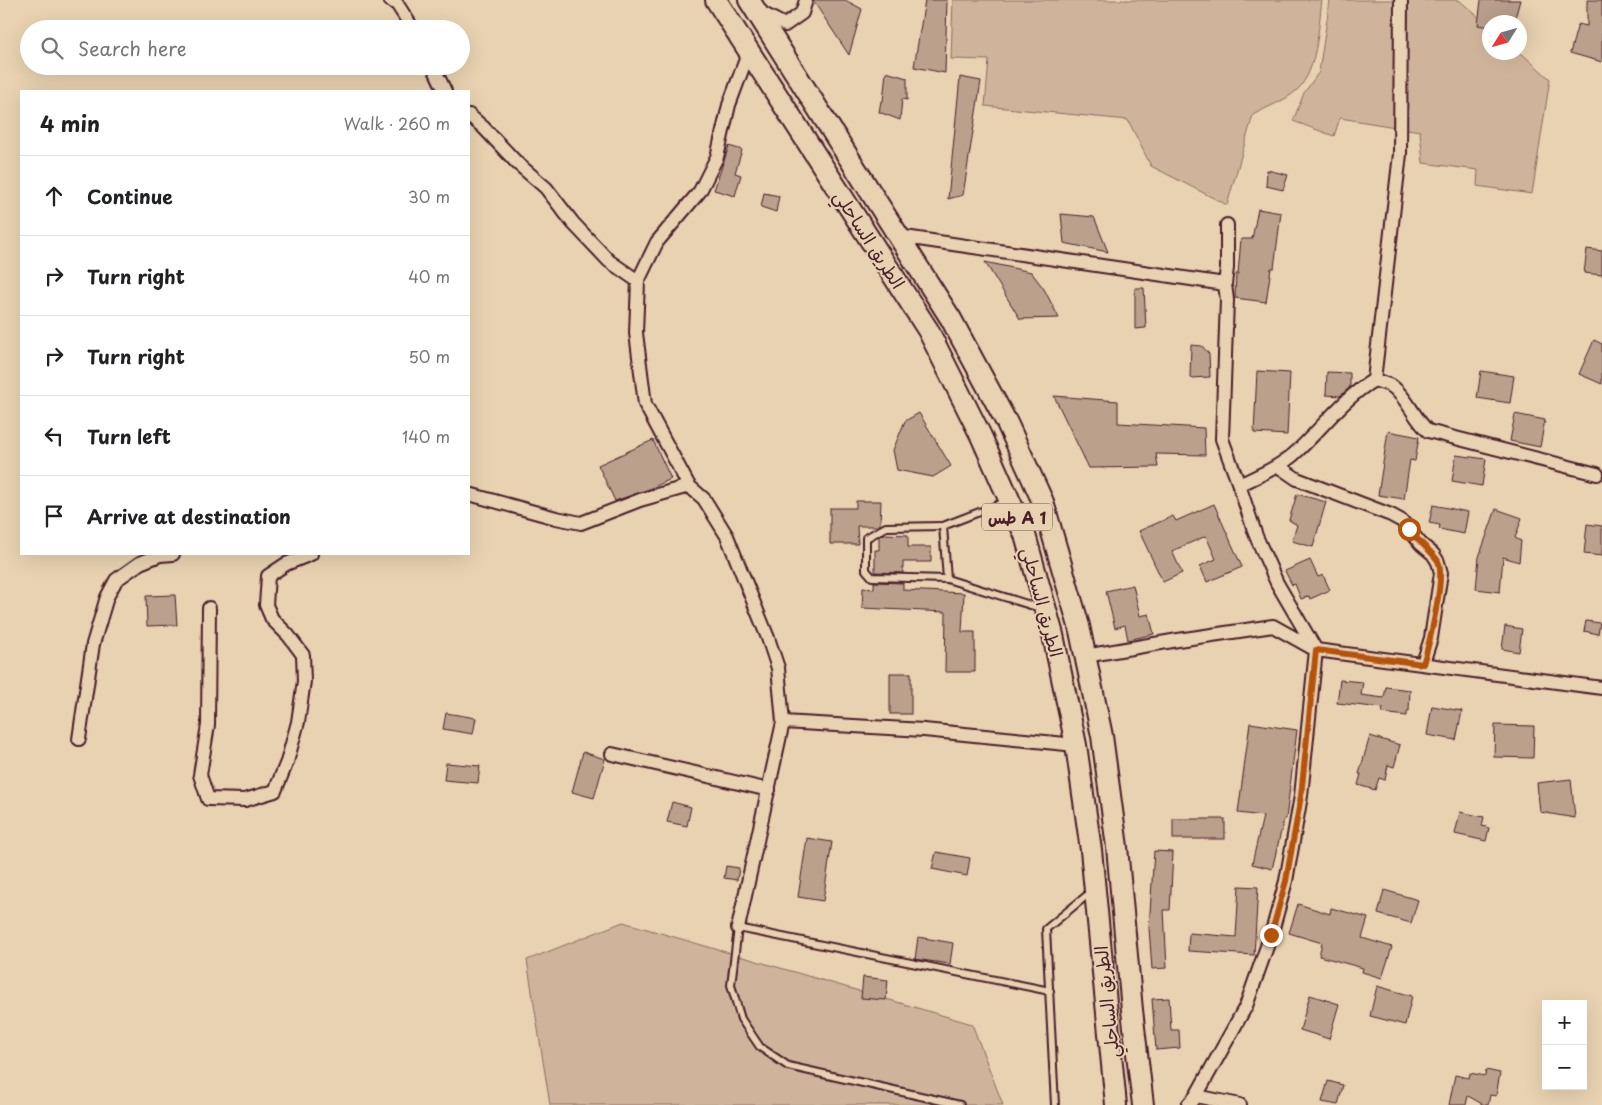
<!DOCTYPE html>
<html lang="en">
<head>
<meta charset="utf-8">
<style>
  :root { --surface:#fff; --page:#f6f6f6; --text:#202124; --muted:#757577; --line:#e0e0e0 }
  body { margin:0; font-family:"Playpen Sans","Playpen Sans Arabic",sans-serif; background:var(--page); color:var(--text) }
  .controls { position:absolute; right:15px; bottom:15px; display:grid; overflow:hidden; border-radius:0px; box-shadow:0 5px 20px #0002 }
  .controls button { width:45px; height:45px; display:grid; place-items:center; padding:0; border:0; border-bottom:1px solid var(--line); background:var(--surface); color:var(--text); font:25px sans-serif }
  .compass { position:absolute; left:1482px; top:15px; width:45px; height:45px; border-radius:50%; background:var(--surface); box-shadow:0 5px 20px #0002; rotate:233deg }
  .stop { position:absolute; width:15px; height:15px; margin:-11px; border:4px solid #b45309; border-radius:50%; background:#fff }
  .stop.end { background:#b45309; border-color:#fff; box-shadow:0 1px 5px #0008 }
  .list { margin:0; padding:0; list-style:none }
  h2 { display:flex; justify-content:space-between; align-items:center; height:65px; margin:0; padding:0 20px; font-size:21px }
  h2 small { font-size:16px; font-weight:400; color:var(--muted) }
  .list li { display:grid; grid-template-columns:32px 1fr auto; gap:15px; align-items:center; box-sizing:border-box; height:80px; padding:0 20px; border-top:1px solid var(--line) }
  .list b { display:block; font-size:19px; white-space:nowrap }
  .list em { font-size:16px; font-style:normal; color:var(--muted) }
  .icon { flex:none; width:28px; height:28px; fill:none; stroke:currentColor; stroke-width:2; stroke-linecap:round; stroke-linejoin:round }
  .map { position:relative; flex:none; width:1602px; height:1105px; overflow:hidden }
  .search { position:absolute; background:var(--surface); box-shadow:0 5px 20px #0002; left:20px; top:20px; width:450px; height:55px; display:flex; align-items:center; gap:12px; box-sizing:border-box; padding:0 18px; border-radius:28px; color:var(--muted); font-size:19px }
  .panel { position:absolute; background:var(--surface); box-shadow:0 5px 20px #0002; left:20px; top:90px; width:450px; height:465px; border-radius:0px }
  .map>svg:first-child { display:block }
  .green { fill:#cfb49b; stroke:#8c6a63 }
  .building { fill:#bba08c; stroke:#4a1f2b }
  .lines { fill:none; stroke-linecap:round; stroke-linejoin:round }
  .service-casing { stroke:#4a1f2b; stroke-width:10 }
  .minor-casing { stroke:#4a1f2b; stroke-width:16 }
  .trunk-casing { stroke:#4a1f2b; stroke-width:24 }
  .service { stroke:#e8d2b1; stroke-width:6 }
  .minor { stroke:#e8d2b1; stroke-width:12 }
  .trunk { stroke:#e8d2b1; stroke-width:20 }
  .route { stroke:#b45309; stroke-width:6 }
  .labels { text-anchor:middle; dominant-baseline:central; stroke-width:4; stroke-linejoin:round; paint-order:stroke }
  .shield { fill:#e8d2b1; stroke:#795553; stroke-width:1 }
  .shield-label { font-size:16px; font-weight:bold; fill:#4a1f2b }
  .street-label { font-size:18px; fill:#4a1f2b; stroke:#e8d2b1 }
</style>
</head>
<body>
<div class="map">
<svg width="1602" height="1105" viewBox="0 0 1602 1105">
  <rect width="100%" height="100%" fill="#e8d2b1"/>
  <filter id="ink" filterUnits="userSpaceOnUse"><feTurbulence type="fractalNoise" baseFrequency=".02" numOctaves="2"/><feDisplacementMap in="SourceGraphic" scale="10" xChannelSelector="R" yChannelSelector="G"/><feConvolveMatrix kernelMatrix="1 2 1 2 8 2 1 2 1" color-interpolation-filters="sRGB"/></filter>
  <g filter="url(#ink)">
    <g class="green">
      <path d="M 953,0 L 1322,0 C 1318,28 1318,71 1296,91 C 1285,101 1266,107 1253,115 L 1227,205 L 1151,166 L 1128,120 L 985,106 L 989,60 L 951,59 Z"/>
      <polygon points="1330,0 1459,0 1489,26 1490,52 1520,52 1550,79 1532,194 1477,186 1478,170 1423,163 1420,131 1340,118 1334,136 1293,121 1304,93 1319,72"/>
      <polygon points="623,922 972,1024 1003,1105 550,1105 527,960"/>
    </g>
    <g class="building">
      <polygon points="814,0 845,0 862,9 849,55 814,2"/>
      <polygon points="925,0 947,0 945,73 914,67"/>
      <polygon points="1481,0 1520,0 1514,22 1490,22 1490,27 1478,25"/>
      <polygon points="1587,0 1602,0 1602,62 1570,53 1578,24 1587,26"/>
      <polygon points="886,72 907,78 907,100 902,99 900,120 879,112 881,101 883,101"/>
      <polygon points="960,77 981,81 963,195 948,199"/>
      <polygon points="729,146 742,150 735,173 741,175 735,196 714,190"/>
      <polygon points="1267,170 1288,175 1283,190 1266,186"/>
      <polygon points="764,193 779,196 776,212 761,207"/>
      <polygon points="1258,209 1281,213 1274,268 1271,268 1266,302 1235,298 1236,274 1238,274 1241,239 1252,239"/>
      <polygon points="1061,214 1094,217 1108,252 1064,243"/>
      <polygon points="1587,249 1602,251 1602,275 1584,273"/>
      <polygon points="985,262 1031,272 1044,289 1059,318 1020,319"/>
      <polygon points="1135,288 1144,288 1146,328 1135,329"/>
      <polygon points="1594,340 1602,344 1602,384 1579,374"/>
      <polygon points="1191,345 1202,346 1209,354 1210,377 1190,378"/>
      <polygon points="1257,371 1290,373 1287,435 1254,433"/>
      <polygon points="1481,371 1514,376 1510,403 1477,398"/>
      <polygon points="1327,372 1350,373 1350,387 1340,396 1326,395"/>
      <polygon points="1054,396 1118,401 1118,423 1204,428 1205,455 1156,454 1158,467 1089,468"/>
      <polygon points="919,413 951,466 933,477 897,470 893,450 905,421"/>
      <polygon points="1515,414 1545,420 1540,447 1510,441"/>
      <polygon points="1388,431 1419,437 1415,461 1410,460 1404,499 1378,495"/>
      <polygon points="653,440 671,479 652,488 615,501 598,465"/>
      <polygon points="1456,455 1486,459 1482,486 1452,481"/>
      <polygon points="1297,494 1326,502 1313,547 1292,541 1297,525 1289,520"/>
      <polygon points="856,501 881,501 880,524 878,526 857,526 858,544 830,544 830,508 856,508"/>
      <polygon points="1214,504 1242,567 1207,582 1200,566 1216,559 1206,536 1172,551 1182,573 1163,582 1139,531 1173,516 1176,521"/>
      <polygon points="1433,505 1468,512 1464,534 1439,529 1440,525 1429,523"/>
      <polygon points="1496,509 1522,518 1515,538 1521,541 1519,562 1503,557 1500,592 1476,589 1479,557"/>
      <polygon points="1587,524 1602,526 1602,556 1584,554"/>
      <polygon points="884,534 908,535 908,547 931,547 931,562 903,562 903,573 875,572 875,550 879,550 879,536"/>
      <polygon points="1310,560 1318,577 1323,575 1330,590 1310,599 1309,596 1301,599 1295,584 1292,585 1285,571"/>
      <polygon points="874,582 903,583 903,590 964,593 962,632 975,632 975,672 945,672 946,612 862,608 863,588 874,589"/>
      <polygon points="1133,585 1140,616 1149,614 1154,634 1128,640 1125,625 1115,628 1106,591"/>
      <polygon points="175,595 177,625 147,626 146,596"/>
      <polygon points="1586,621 1600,623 1598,634 1584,631"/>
      <polygon points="1505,626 1522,629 1519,652 1502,649"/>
      <rect x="890" y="673" width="21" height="41"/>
      <polygon points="1340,680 1363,682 1361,695 1384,698 1386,687 1410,690 1409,711 1407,711 1407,716 1382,713 1383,708 1337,703"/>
      <polygon points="1432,706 1462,711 1456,740 1427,735"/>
      <polygon points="446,713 476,718 473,734 443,729"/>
      <polygon points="1250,723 1297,730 1286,819 1284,819 1272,869 1252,864 1263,816 1238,813"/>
      <polygon points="1495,725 1534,726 1533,758 1494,757"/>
      <polygon points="1370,736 1400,745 1394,767 1388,765 1385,780 1379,778 1375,790 1358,785 1361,774 1359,774"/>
      <polygon points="583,752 605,759 594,798 572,792"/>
      <polygon points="446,763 480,766 478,783 444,780"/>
      <polygon points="1571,779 1575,818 1540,812 1537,783"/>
      <polygon points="672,802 691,807 687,826 667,822"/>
      <polygon points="1460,812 1484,817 1482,826 1489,828 1486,841 1455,834"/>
      <rect x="1173" y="819" width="52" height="20"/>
      <polygon points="807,838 832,842 823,901 798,897"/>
      <polygon points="1154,851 1173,852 1170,910 1164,910 1167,968 1152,969 1149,928"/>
      <polygon points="936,852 970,858 967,876 932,869"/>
      <polygon points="726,866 739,868 737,880 724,878"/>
      <polygon points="1239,886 1258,887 1254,955 1188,951 1189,933 1236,937"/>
      <polygon points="1384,890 1418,900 1411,923 1378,914"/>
      <polygon points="1298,904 1330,914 1331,908 1368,918 1362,938 1392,947 1382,978 1362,972 1363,968 1319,956 1322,943 1289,933"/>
      <polygon points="918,937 953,943 950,964 915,959"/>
      <polygon points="863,977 888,980 886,1000 861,998"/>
      <polygon points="1377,986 1412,996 1405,1025 1370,1016"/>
      <polygon points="1310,995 1339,1004 1329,1039 1300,1030"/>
      <polygon points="1169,998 1171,1030 1179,1030 1180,1048 1156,1050 1152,999"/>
      <polygon points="1486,1070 1500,1073 1496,1096 1490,1095 1488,1105 1484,1105 1468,1096 1466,1105 1449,1105 1455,1075 1469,1078 1470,1073 1485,1076"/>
      <polygon points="1328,1081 1343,1085 1338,1105 1322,1102"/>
    </g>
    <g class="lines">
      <defs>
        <g id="service">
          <polyline points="1008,501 943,526 947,579 1043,609"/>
          <polyline points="943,526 886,527 866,538 866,570 872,577 947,579"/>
          <polyline points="960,1105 788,1066 760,1047 741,1019 731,985 738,928 1050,991"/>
          <polyline points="1055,1105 1046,929 1091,892"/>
        </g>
        <g id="minor">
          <polyline points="390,0 397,4 413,29"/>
          <polyline points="758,11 785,25 802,13 806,0"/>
          <polyline points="433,66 445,91"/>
          <polyline points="469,115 484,128 517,163 546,188 573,223 609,261 638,281"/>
          <polyline points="898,236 1225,284 1227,268 1227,225"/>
          <path d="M 1225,284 L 1227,300 L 1222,439 L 1239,485 C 1258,476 1277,468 1293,455 C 1320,431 1343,398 1374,380 C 1380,382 1388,384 1393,387 C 1408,399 1414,418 1428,431 L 1597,474"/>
          <polyline points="1374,380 1400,154 1401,0"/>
          <polyline points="1278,466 1297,479 1391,515 1402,521 1421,544 1433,554 1438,562 1441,573 1431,638 1423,663"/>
          <polyline points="469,494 556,518 581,523 640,500 689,486"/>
          <polyline points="209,608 208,725 200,775 208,799 245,800 275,791 287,762 298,722 304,681 303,655 288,635 272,619 266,605 268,576 286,564 311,554"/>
          <polyline points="1085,656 1178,640 1273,626 1316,650 1277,583 1256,536 1239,485"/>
          <polyline points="783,722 924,730 1076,745"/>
          <polyline points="79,739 93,644 107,597 116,580 140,563 160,555 173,554"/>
          <polyline points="612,754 769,790"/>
          <polyline points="738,928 783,722 778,668 768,638 727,536 704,499 689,486 645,404 636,333 638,281 657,242 700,191 717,157 729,105 749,51"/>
          <polyline points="1196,1096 1246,1006 1271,935 1286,881 1301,796 1316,650 1602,688"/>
          <polyline points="1188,1105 1196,1096 1240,1105"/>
        </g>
        <g id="trunk">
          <polyline points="716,0 928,330 981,436 1025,535 1053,635 1076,745 1091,850 1116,1105"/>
          <polyline points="749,0 951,319 1007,423 1043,502 1079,626 1102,736 1117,847 1132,1010 1143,1105"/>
        </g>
      </defs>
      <use href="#service" class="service-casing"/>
      <use href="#minor" class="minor-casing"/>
      <use href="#trunk" class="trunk-casing"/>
      <use href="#service" class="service"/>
      <use href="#minor" class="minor"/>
      <use href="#trunk" class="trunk"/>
    </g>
  </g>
  <g class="lines" filter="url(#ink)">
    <path class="route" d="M 1271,935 L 1286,881 L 1301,796 L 1316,650 L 1423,664 C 1429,645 1446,576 1438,561 C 1432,551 1417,541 1409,529"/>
  </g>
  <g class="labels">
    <rect class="shield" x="982" y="503.5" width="70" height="27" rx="4"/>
    <g class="shield-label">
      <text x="1017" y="517">طس A 1</text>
    </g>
    <g class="street-label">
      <text transform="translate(870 239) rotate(57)">الطريق الساحلي</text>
      <text transform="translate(1043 602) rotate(75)">الطريق الساحلي</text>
      <text transform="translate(1106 1002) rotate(-96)">الطريق الساحلي</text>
    </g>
  </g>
</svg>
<div class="controls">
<button>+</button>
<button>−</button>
</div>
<svg class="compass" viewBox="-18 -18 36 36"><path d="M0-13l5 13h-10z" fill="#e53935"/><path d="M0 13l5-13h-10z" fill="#757577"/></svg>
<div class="stop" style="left:1409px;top:529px"></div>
<div class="stop end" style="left:1271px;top:935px"></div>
<div class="search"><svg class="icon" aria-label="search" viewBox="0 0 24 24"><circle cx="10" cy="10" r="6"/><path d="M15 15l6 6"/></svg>Search here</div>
<section class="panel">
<h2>4 min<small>Walk · 260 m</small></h2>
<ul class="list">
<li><svg class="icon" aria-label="ahead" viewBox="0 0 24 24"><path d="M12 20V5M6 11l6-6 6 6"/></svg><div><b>Continue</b></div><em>30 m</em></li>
<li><svg class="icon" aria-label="right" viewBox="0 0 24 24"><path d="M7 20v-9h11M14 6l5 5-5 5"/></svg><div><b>Turn right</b></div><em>40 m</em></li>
<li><svg class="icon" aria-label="right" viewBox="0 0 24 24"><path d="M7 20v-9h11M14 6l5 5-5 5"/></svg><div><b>Turn right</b></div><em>50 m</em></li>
<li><svg class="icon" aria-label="left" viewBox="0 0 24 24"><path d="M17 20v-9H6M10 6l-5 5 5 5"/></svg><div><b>Turn left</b></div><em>140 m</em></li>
<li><svg class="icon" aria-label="arrive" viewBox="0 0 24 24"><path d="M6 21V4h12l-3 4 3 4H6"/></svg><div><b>Arrive at destination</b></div></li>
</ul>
</section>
</div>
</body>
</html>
